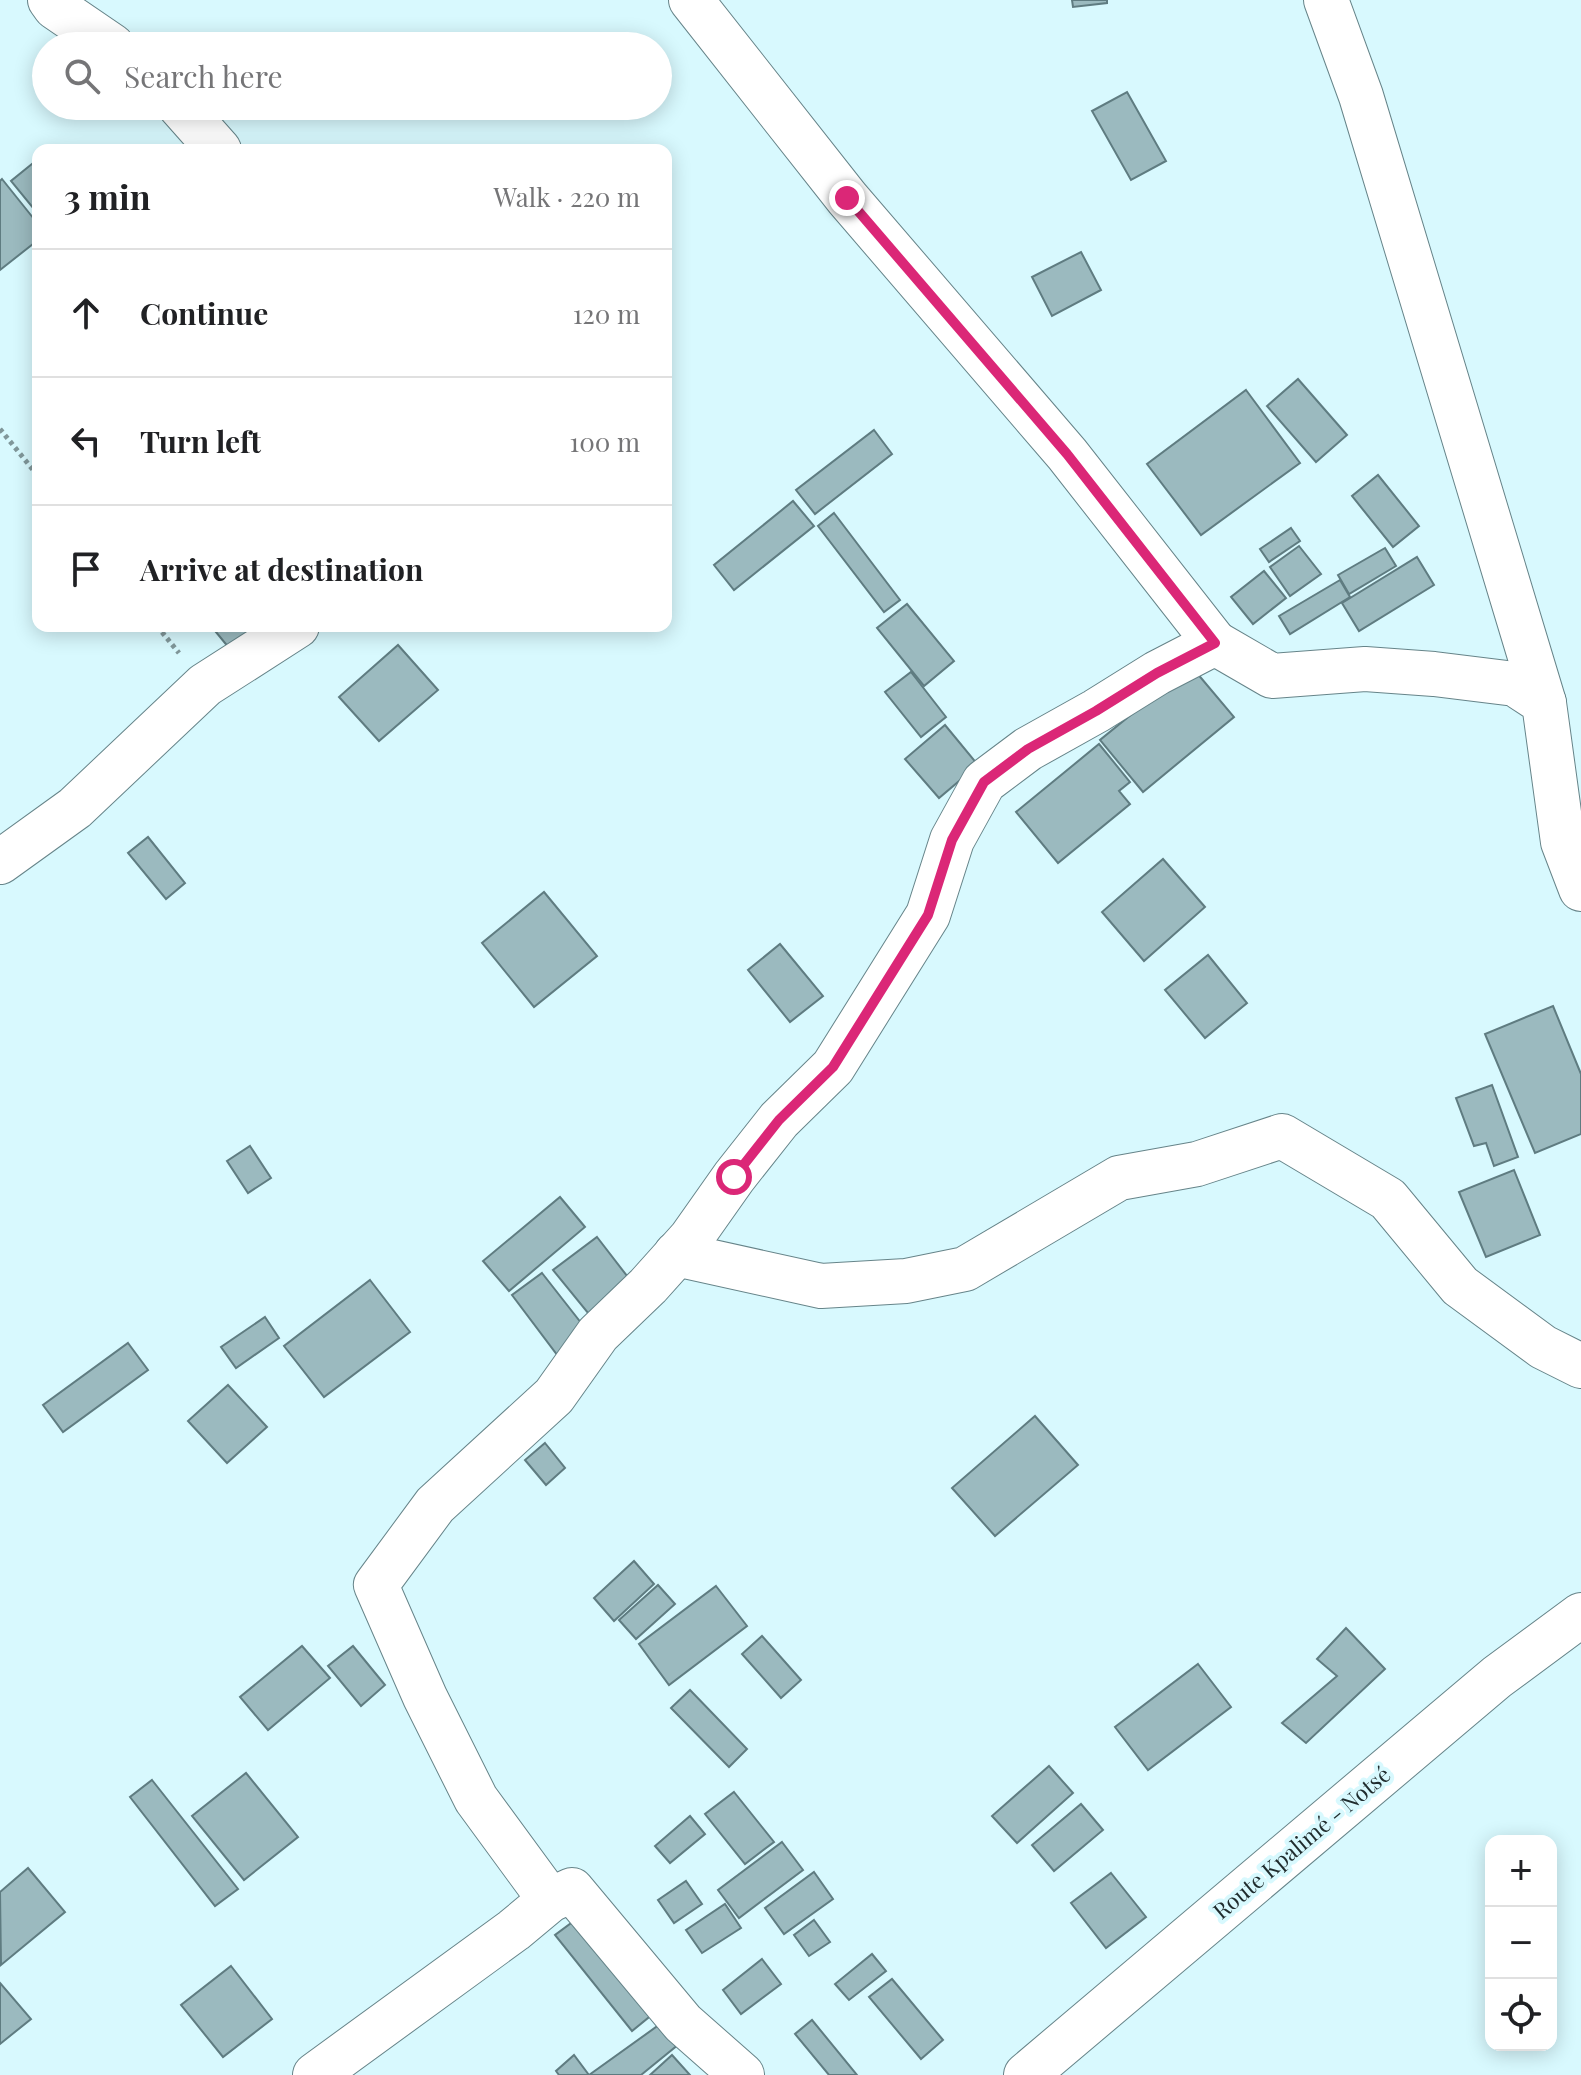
<!DOCTYPE html>
<html lang="en">
<head>
<meta charset="utf-8">
<style>
  :root { --surface:#fff; --page:#f2f2f2; --text:#202124; --muted:#757577; --line:#e0e0e0 }
  body { margin:0; font-family:"Playfair Display",serif; background:var(--page); color:var(--text) }
  .controls { position:absolute; right:24px; bottom:24px; display:grid; overflow:hidden; border-radius:16px; box-shadow:0 4px 20px #0003 }
  .controls button { width:72px; height:72px; display:grid; place-items:center; padding:0; border:0; border-bottom:2px solid var(--line); background:var(--surface); color:var(--text); font:40px sans-serif }
  .stop { position:absolute; width:24px; height:24px; margin:-18px; border:6px solid #db2777; border-radius:50%; background:#fff }
  .stop.end { background:#db2777; border-color:#fff; box-shadow:0 2px 8px #0008 }
  .list { margin:0; padding:0; list-style:none }
  h2 { display:flex; justify-content:space-between; align-items:center; height:104px; margin:0; padding:0 32px; font-size:34px }
  h2 small { font-size:26px; font-weight:400; color:var(--muted) }
  .list li { display:grid; grid-template-columns:52px 1fr auto; gap:24px; align-items:center; box-sizing:border-box; height:128px; padding:0 32px; border-top:2px solid var(--line) }
  .list b { display:block; font-size:30px; white-space:nowrap }
  .list em { font-size:26px; font-style:normal; color:var(--muted) }
  .icon { flex:none; width:44px; height:44px; fill:none; stroke:currentColor; stroke-width:2; stroke-linecap:round; stroke-linejoin:round }
  .map { position:relative; flex:none; width:1581px; height:2075px; overflow:hidden }
  .search { position:absolute; background:var(--surface); box-shadow:0 4px 20px #0003; left:32px; top:32px; width:640px; height:88px; display:flex; align-items:center; gap:20px; box-sizing:border-box; padding:0 28px; border-radius:44px; color:var(--muted); font-size:30px }
  .panel { position:absolute; background:var(--surface); box-shadow:0 4px 20px #0003; left:32px; top:144px; width:640px; height:488px; border-radius:16px }
  .map>svg:first-child { display:block }
  .building { fill:#9bbabf; stroke:#5f7c81; stroke-width:2 }
  .lines { fill:none; stroke-linecap:round; stroke-linejoin:round }
  .minor-casing { stroke:#668489; stroke-width:46 }
  .major-casing { stroke:#668489; stroke-width:46 }
  .path { stroke:#80979a; stroke-width:5; stroke-dasharray:4 4; stroke-linecap:butt }
  .minor { stroke:#fff; stroke-width:44 }
  .major { stroke:#fff; stroke-width:44 }
  .route { stroke:#db2777; stroke-width:10 }
  .labels { text-anchor:middle; dominant-baseline:central; stroke-width:8; stroke-linejoin:round; paint-order:stroke }
  .street-label { font-size:22px; fill:#202c2e; stroke:#d8f9fe }
</style>
</head>
<body>
<div class="map">
<svg width="1581" height="2075" viewBox="0 0 1581 2075">
  <rect width="100%" height="100%" fill="#d8f9fe"/>
  <g class="building">
    <polygon points="1072,0 1107,0 1107,3 1073,7"/>
    <polygon points="1127,92 1166,161 1131,180 1092,111"/>
    <polygon points="38,159 38,214 11,181"/>
    <polygon points="2,179 38,224 38,240 0,270 0,181"/>
    <polygon points="1081,252 1101,290 1052,316 1032,277"/>
    <polygon points="1298,379 1347,435 1316,462 1267,406"/>
    <polygon points="1246,390 1300,463 1201,535 1147,464"/>
    <polygon points="874,430 892,454 815,514 796,490"/>
    <polygon points="1378,475 1419,526 1393,547 1352,496"/>
    <polygon points="793,501 814,526 734,590 714,565"/>
    <polygon points="834,513 900,600 884,612 818,526"/>
    <polygon points="1291,528 1300,541 1269,562 1260,549"/>
    <polygon points="1299,546 1321,574 1290,596 1270,567"/>
    <polygon points="1385,548 1396,566 1349,594 1338,575"/>
    <polygon points="1417,557 1434,585 1359,631 1342,603"/>
    <polygon points="1264,571 1286,598 1253,624 1231,597"/>
    <polygon points="1340,580 1350,597 1290,634 1279,616"/>
    <polygon points="907,604 954,661 924,686 877,628"/>
    <polygon points="211,626 270,626 234,654"/>
    <polygon points="398,645 438,690 379,741 339,697"/>
    <polygon points="1191,666 1234,717 1143,792 1100,740"/>
    <polygon points="911,672 946,717 921,737 885,692"/>
    <polygon points="945,725 978,765 939,798 905,759"/>
    <polygon points="1099,744 1130,782 1119,791 1130,804 1058,863 1016,812"/>
    <polygon points="148,837 185,883 166,899 128,853"/>
    <polygon points="1163,859 1205,907 1144,961 1102,912"/>
    <polygon points="544,892 597,956 534,1007 482,943"/>
    <polygon points="780,944 823,996 790,1022 748,970"/>
    <polygon points="1208,955 1247,1003 1205,1038 1165,990"/>
    <polygon points="1553,1006 1581,1074 1581,1134 1535,1153 1485,1034"/>
    <polygon points="1492,1085 1518,1157 1494,1166 1486,1143 1474,1146 1456,1098"/>
    <polygon points="250,1146 271,1178 248,1193 227,1161"/>
    <polygon points="1514,1170 1540,1235 1486,1257 1459,1192"/>
    <polygon points="560,1197 585,1227 509,1291 483,1261"/>
    <polygon points="597,1237 634,1285 597,1324 553,1270"/>
    <polygon points="542,1273 589,1333 558,1356 512,1295"/>
    <polygon points="370,1280 410,1332 324,1397 284,1346"/>
    <polygon points="265,1317 279,1338 236,1368 221,1347"/>
    <polygon points="128,1343 148,1370 63,1432 43,1405"/>
    <polygon points="228,1385 267,1427 227,1463 188,1421"/>
    <polygon points="1035,1416 1078,1465 995,1536 952,1488"/>
    <polygon points="545,1443 565,1468 546,1485 525,1460"/>
    <polygon points="634,1561 654,1584 614,1621 594,1598"/>
    <polygon points="658,1585 675,1604 636,1639 619,1620"/>
    <polygon points="716,1586 747,1626 669,1685 639,1644"/>
    <polygon points="1346,1628 1385,1669 1306,1743 1282,1723 1337,1676 1317,1659"/>
    <polygon points="762,1636 801,1680 781,1698 742,1654"/>
    <polygon points="302,1646 330,1678 268,1730 240,1697"/>
    <polygon points="353,1646 385,1685 361,1706 328,1666"/>
    <polygon points="1198,1664 1231,1707 1148,1770 1115,1727"/>
    <polygon points="690,1690 747,1749 729,1767 671,1708"/>
    <polygon points="1049,1766 1073,1793 1017,1843 992,1816"/>
    <polygon points="246,1773 298,1837 244,1880 192,1816"/>
    <polygon points="152,1780 238,1889 215,1906 130,1797"/>
    <polygon points="734,1792 774,1842 745,1864 705,1814"/>
    <polygon points="1081,1804 1103,1830 1054,1871 1032,1845"/>
    <polygon points="690,1816 705,1834 670,1863 655,1846"/>
    <polygon points="782,1842 803,1870 739,1918 718,1890"/>
    <polygon points="28,1868 65,1912 1,1965 0,1892"/>
    <polygon points="814,1872 833,1899 784,1934 765,1908"/>
    <polygon points="1111,1873 1146,1917 1106,1948 1071,1903"/>
    <polygon points="686,1881 702,1904 674,1923 658,1900"/>
    <polygon points="725,1904 741,1928 702,1953 686,1930"/>
    <polygon points="578,1918 654,2013 632,2031 555,1935"/>
    <polygon points="814,1920 830,1942 809,1956 794,1935"/>
    <polygon points="872,1954 886,1971 849,2000 835,1984"/>
    <polygon points="762,1959 781,1984 741,2014 723,1990"/>
    <polygon points="231,1966 272,2019 223,2057 181,2005"/>
    <polygon points="892,1979 943,2040 921,2059 869,1997"/>
    <polygon points="0,1983 31,2019 0,2044"/>
    <polygon points="812,2020 857,2075 829,2075 795,2034"/>
    <polygon points="663,2022 679,2044 641,2075 559,2075 556,2071 574,2055 589,2075"/>
    <polygon points="672,2055 690,2075 650,2075"/>
  </g>
  <g class="lines">
    <defs>
      <g id="minor">
        <polyline points="50,0 55,7 112,46"/>
        <polyline points="691,0 847,198 1067,454 1215,643"/>
        <polyline points="1326,0 1361,96 1544,703"/>
        <polyline points="180,106 219,150"/>
        <polyline points="0,862 75,808 205,685 297,626"/>
        <polyline points="676,1254 821,1286 906,1281 965,1269 1119,1178 1197,1164 1282,1136 1388,1199 1460,1286 1543,1347 1581,1366"/>
        <polyline points="550,1900 476,1799 425,1697 376,1585 435,1505 554,1396 598,1334 648,1286 691,1238 734,1177 779,1120 833,1067 928,915 952,840 984,782 1028,749 1096,711 1157,673 1215,643 1272,676 1365,669 1434,674 1515,684 1544,703 1563,842 1581,889"/>
        <polyline points="315,2075 514,1930 550,1900 572,1890 683,2023 742,2075"/>
      </g>
      <polyline id="major" points="1026,2075 1497,1677 1581,1615"/>
    </defs>
    <use href="#minor" class="minor-casing"/>
    <use href="#major" class="major-casing"/>
    <g class="path">
      <polyline points="0,429 38,476"/>
      <polyline points="157,626 179,653"/>
    </g>
    <use href="#minor" class="minor"/>
    <use href="#major" class="major"/>
  </g>
  <g class="lines">
    <polyline class="route" points="734,1177 779,1120 833,1067 928,915 952,840 984,782 1028,749 1096,711 1157,673 1215,643 1067,454 847,198"/>
  </g>
  <g class="labels">
    <g class="street-label">
      <text transform="translate(1301 1842) rotate(-40)">Route Kpalimé - Notsé</text>
    </g>
  </g>
</svg>
<div class="controls">
<button>+</button>
<button>−</button>
<button><svg class="icon" aria-label="locate" viewBox="0 0 24 24"><circle cx="12" cy="12" r="6"/><path d="M12 2v4M12 18v4M2 12h4M18 12h4"/></svg></button>
</div>
<div class="stop" style="left:734px;top:1177px"></div>
<div class="stop end" style="left:847px;top:198px"></div>
<div class="search"><svg class="icon" aria-label="search" viewBox="0 0 24 24"><circle cx="10" cy="10" r="6"/><path d="M15 15l6 6"/></svg>Search here</div>
<section class="panel">
<h2>3 min<small>Walk · 220 m</small></h2>
<ul class="list">
<li><svg class="icon" aria-label="ahead" viewBox="0 0 24 24"><path d="M12 20V5M6 11l6-6 6 6"/></svg><div><b>Continue</b></div><em>120 m</em></li>
<li><svg class="icon" aria-label="left" viewBox="0 0 24 24"><path d="M17 20v-9H6M10 6l-5 5 5 5"/></svg><div><b>Turn left</b></div><em>100 m</em></li>
<li><svg class="icon" aria-label="arrive" viewBox="0 0 24 24"><path d="M6 21V4h12l-3 4 3 4H6"/></svg><div><b>Arrive at destination</b></div></li>
</ul>
</section>
</div>
</body>
</html>
